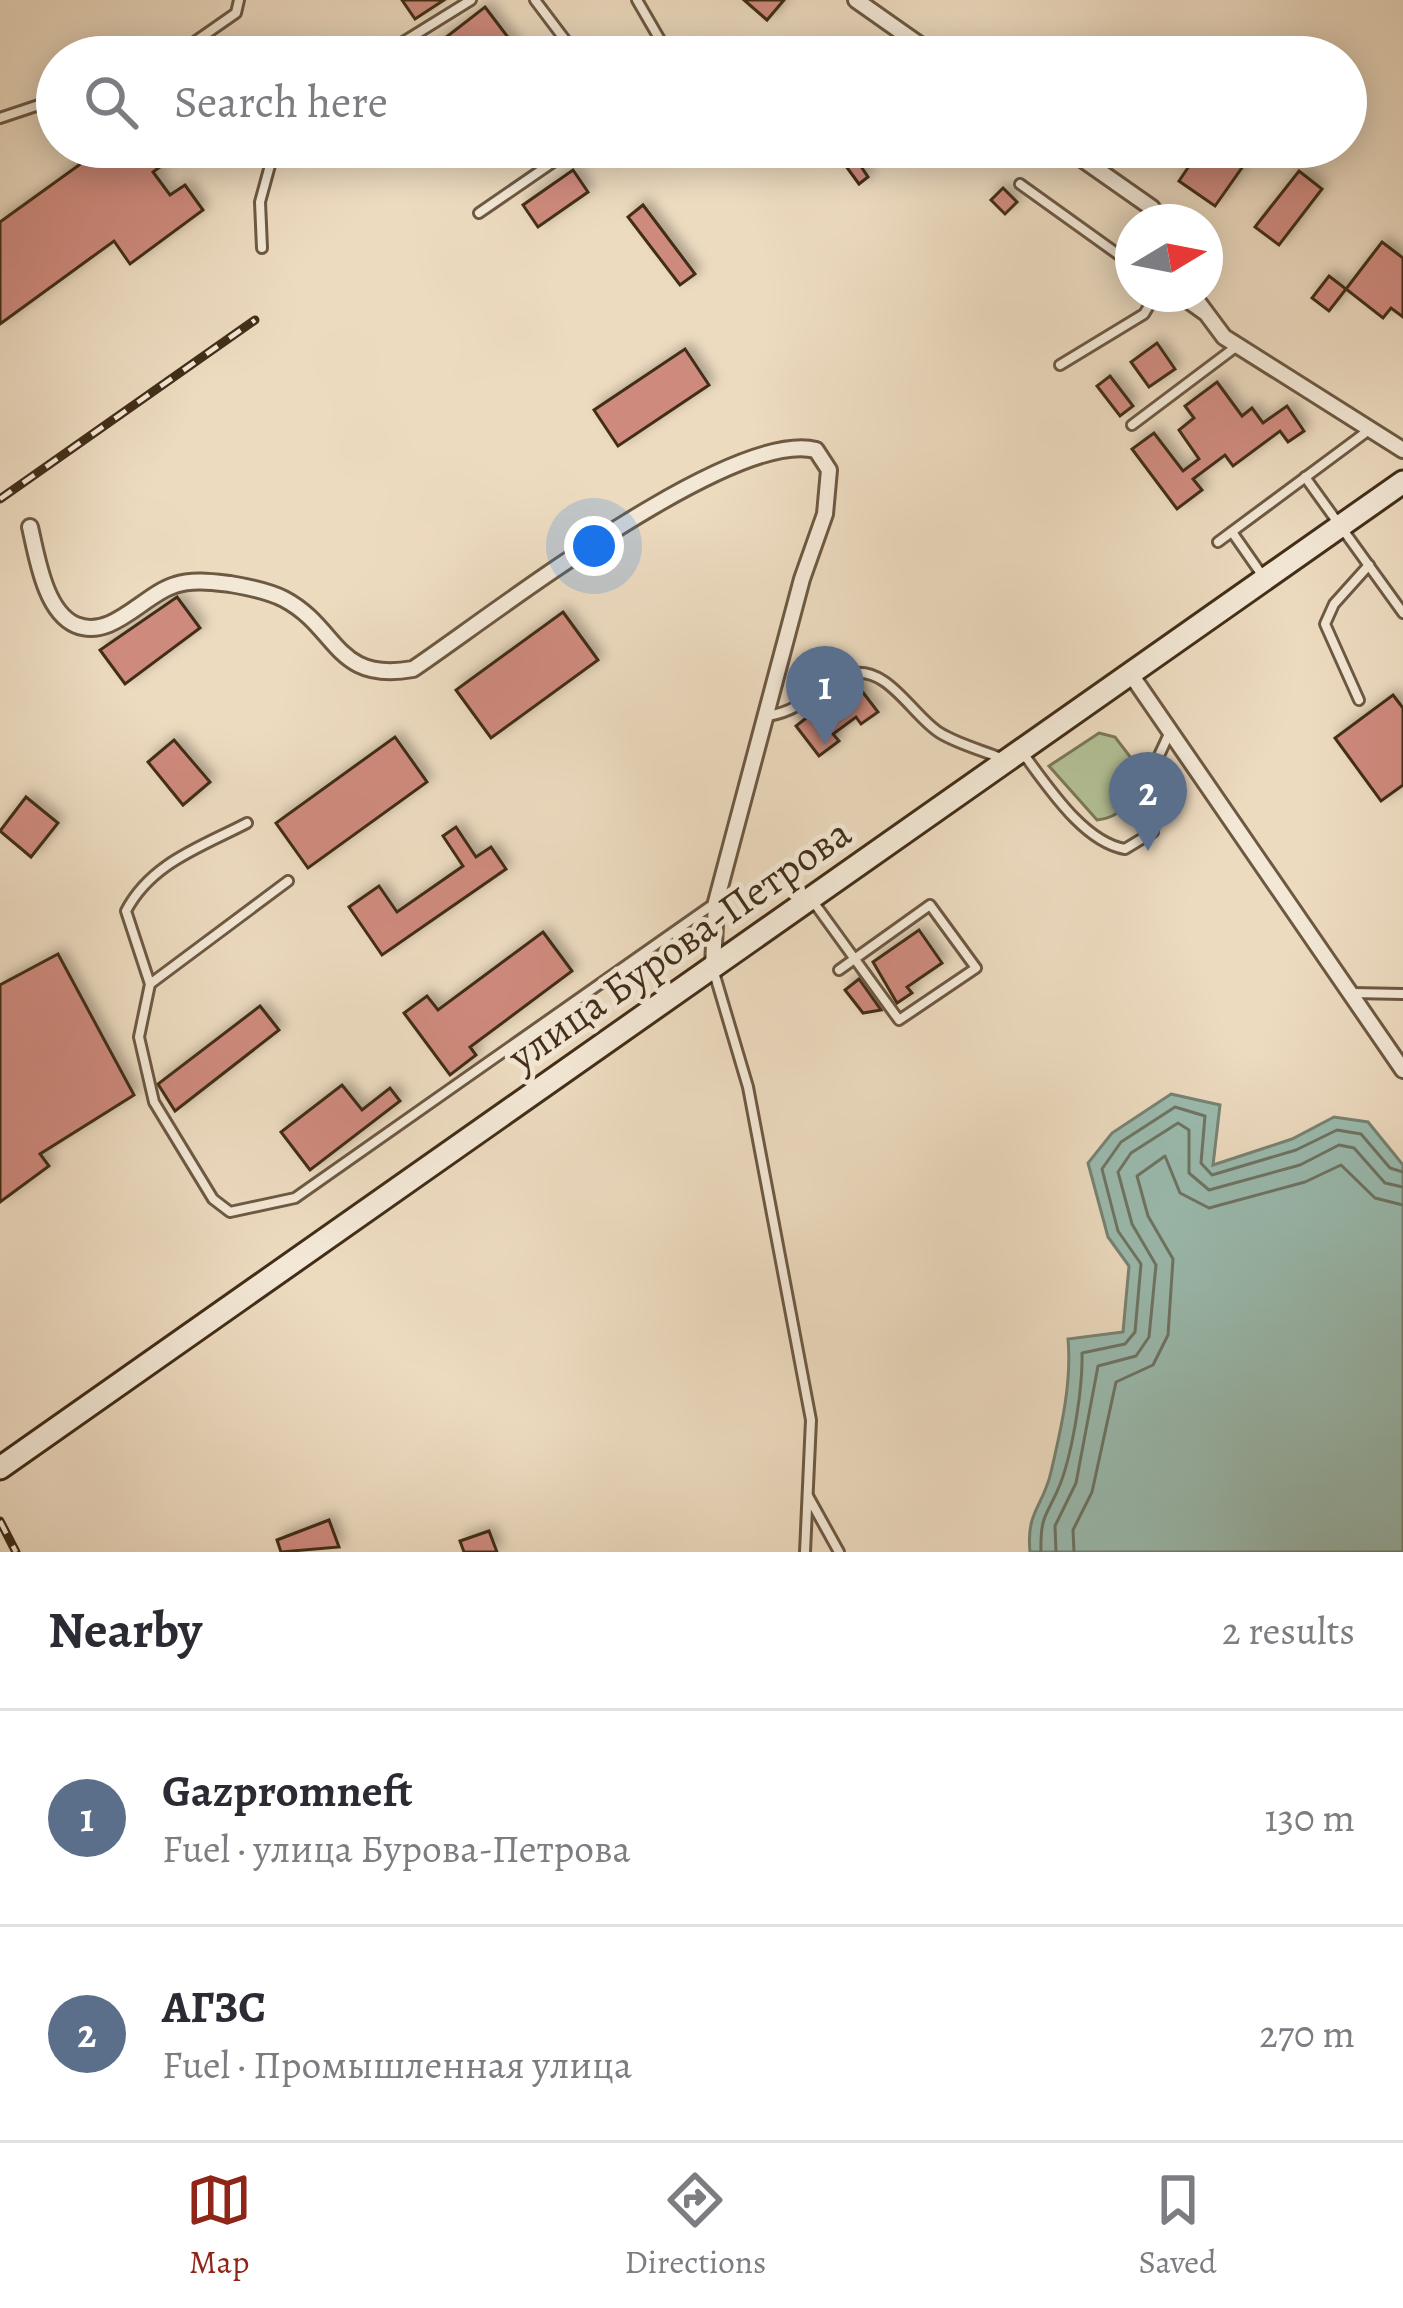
<!DOCTYPE html>
<html lang="en">
<head>
<meta charset="utf-8">
<style>
  :root { --surface:#fff; --page:#f2f2f3; --text:#2b2b33; --muted:#7c7c81; --line:#e1e1e2; --accent:#8f2418 }
  body { margin:0; font-family:Alegreya,serif; background:var(--page); color:var(--text) }
  .compass { position:absolute; left:1115px; top:204px; width:108px; height:108px; border-radius:50%; background:var(--surface); box-shadow:0 6px 30px #0003; rotate:80deg }
  .you { position:absolute; left:594px; top:546px; width:42px; height:42px; margin:-30px; border:9px solid #fff; border-radius:50%; background:#1a73e8; box-shadow:0 0 0 18px #1a73e833 }
  .badge { display:grid; place-items:center; width:78px; height:78px; border-radius:50%; background:var(--accent); color:#fff; font-size:39px; font-weight:700 }
  .pin { position:absolute; translate:-50% -99px; filter:drop-shadow(0 3px 6px #0008) }
  .pin::after { content:''; position:absolute; top:63px; width:42px; height:36px; background:inherit; clip-path:polygon(0 0,100% 0,50% 100%) }
  .list { margin:0; padding:0; list-style:none }
  h2 { display:flex; justify-content:space-between; align-items:center; height:156px; margin:0; padding:0 48px; font-size:51px }
  h2 small { font-size:39px; font-weight:400; color:var(--muted) }
  .list li { display:grid; grid-template-columns:78px 1fr auto; gap:36px; align-items:center; box-sizing:border-box; height:216px; padding:0 48px; border-top:3px solid var(--line) }
  .list b { display:block; font-size:45px; white-space:nowrap }
  .list p { margin:0; font-size:39px; white-space:nowrap; color:var(--muted) }
  .list em { font-size:39px; font-style:normal; color:var(--muted) }
  .icon { flex:none; width:66px; height:66px; fill:none; stroke:currentColor; stroke-width:2; stroke-linecap:round; stroke-linejoin:round }
  .map { position:relative; flex:none; width:1403px; height:1552px; overflow:hidden }
  .search { position:absolute; background:var(--surface); box-shadow:0 6px 30px #0003; left:36px; right:36px; top:36px; height:132px; display:flex; align-items:center; gap:30px; box-sizing:border-box; padding:0 42px; border-radius:66px; color:var(--muted); font-size:45px }
  .sheet { height:588px; background:var(--surface) }
  nav { display:flex; justify-content:space-around; align-items:center; box-sizing:border-box; height:168px; border-top:3px solid var(--line); background:var(--surface); font-size:33px; color:var(--muted) }
  nav a { display:grid; justify-items:center; gap:6px }
  nav .on { color:var(--accent) }
  .map>svg:first-child { display:block }
  .green { fill:#b3c196; stroke:#7a7857; stroke-width:3 }
  .water { fill:#9abbaf; stroke:#778373; stroke-width:3 }
  .lines { fill:none; stroke-linecap:round; stroke-linejoin:round }
  .shore { stroke:#6e7464; stroke-width:3 }
  .building { fill:#ce8a7d; stroke:#422e18; stroke-width:3; filter:url(#shadow) }
  .service-casing { stroke:#6d5942; stroke-width:14 }
  .minor-casing { stroke:#6d5942; stroke-width:20 }
  .secondary-casing { stroke:#422e18; stroke-width:27 }
  .service { stroke:#f3e8d6; stroke-width:8 }
  .minor { stroke:#f3e8d6; stroke-width:14 }
  .secondary { stroke:#f3e8d6; stroke-width:21 }
  .rail-casing { stroke:#422e18; stroke-width:9 }
  .rail { stroke:#f3e8d6; stroke-width:4.5; stroke-dasharray:14; stroke-linecap:butt }
  .labels { text-anchor:middle; dominant-baseline:central; stroke-width:10; stroke-linejoin:round; paint-order:stroke }
  .street-label { font-size:42px; fill:#422e18; stroke:#f3e8d6 }
</style>
</head>
<body>
<div class="map">
<svg width="1403" height="1552" viewBox="0 0 1403 1552">
  <defs>
    <filter id="shadow"><feDropShadow dx="5.5" dy="-5.5" stdDeviation="6" flood-color="#0004"/></filter>
  </defs>
  <rect width="100%" height="100%" fill="#eddbc0"/>
  <filter id="stains"><feTurbulence type="fractalNoise" baseFrequency=".00167" numOctaves="4"/><feColorMatrix values="0 0 0 0 .2 0 0 0 0 .09 0 0 0 0 .02 0 0 0 .5 -.17"/></filter>
  <radialGradient id="worn" r=".72"><stop offset=".6" stop-color="#630" stop-opacity="0"/><stop offset="1" stop-color="#630" stop-opacity=".3"/></radialGradient>
  <path class="green" d="M 1099,733 L 1115,737 L 1138,767 C 1132,795 1129,816 1097,820 L 1049,766 Z"/>
  <path class="water" d="M 1171,1094 L 1220,1105 L 1213,1165 L 1292,1139 L 1334,1117 L 1368,1122 L 1403,1165 L 1403,1552 L 1030,1552 C 1026,1511 1043,1507 1051,1472 C 1061,1429 1072,1383 1068,1339 L 1123,1332 L 1129,1266 L 1108,1237 L 1088,1163 L 1112,1133 Z"/>
  <g class="lines">
    <g class="shore">
      <path d="M 1041,1552 C 1040,1512 1048,1516 1061,1482 C 1073,1449 1083,1387 1082,1353 L 1125,1344 L 1135,1332 L 1141,1264 L 1118,1231 L 1102,1169 L 1121,1142 L 1175,1107 L 1205,1116 L 1201,1163 L 1212,1175 L 1296,1150 L 1337,1130 L 1361,1134 L 1390,1168 L 1403,1172"/>
      <polyline points="1056,1552 1055,1526 1076,1483 1098,1366 1136,1356 1149,1337 1156,1265 1132,1224 1118,1172 1131,1153 1178,1123 1189,1130 1189,1173 1209,1190 1300,1165 1339,1145 1354,1148 1385,1183 1403,1187"/>
      <polyline points="1074,1552 1073,1530 1092,1492 1116,1382 1153,1365 1168,1335 1173,1259 1148,1216 1137,1176 1165,1156 1180,1193 1209,1208 1305,1182 1341,1165 1375,1198 1403,1205"/>
    </g>
  </g>
  <g class="building">
    <polygon points="402,0 444,0 415,19"/>
    <polygon points="744,0 784,0 767,20"/>
    <polygon points="485,7 523,57 445,57 436,45"/>
    <polygon points="104,147 187,147 153,172 170,195 185,185 203,210 130,264 114,241 0,324 0,222"/>
    <polygon points="823,147 867,147 854,156 868,177 859,184 843,162 837,166"/>
    <polygon points="1202,147 1231,147 1248,159 1215,206 1179,181"/>
    <polygon points="573,170 588,192 538,227 523,205"/>
    <polygon points="1299,171 1322,189 1279,245 1255,227"/>
    <polygon points="1003,188 1017,202 1005,214 991,200"/>
    <polygon points="643,205 695,274 680,285 628,217"/>
    <polygon points="1382,242 1403,258 1403,317 1391,308 1383,318 1346,289"/>
    <polygon points="1329,276 1346,289 1329,311 1312,298"/>
    <polygon points="1157,343 1175,369 1149,387 1131,362"/>
    <polygon points="685,349 709,385 618,446 594,410"/>
    <polygon points="1110,376 1133,406 1120,416 1097,386"/>
    <polygon points="1217,382 1242,416 1252,408 1263,423 1287,406 1304,431 1288,442 1280,431 1233,466 1225,455 1193,479 1202,490 1177,509 1132,449 1154,433 1183,471 1199,459 1179,430 1194,418 1185,406"/>
    <polygon points="177,597 200,628 125,684 100,650"/>
    <polygon points="563,612 598,660 491,738 456,690"/>
    <polygon points="855,682 878,712 861,724 856,717 833,734 839,741 819,756 796,726 815,711 821,716"/>
    <polygon points="1393,695 1403,708 1403,785 1381,801 1335,738"/>
    <polygon points="395,737 427,782 308,868 276,823"/>
    <polygon points="174,740 210,782 183,805 148,762"/>
    <polygon points="26,797 58,823 31,857 0,831"/>
    <polygon points="456,827 476,857 491,847 506,869 382,955 349,907 379,886 397,912 463,866 443,836"/>
    <polygon points="919,930 942,963 907,987 912,993 897,1003 873,962"/>
    <polygon points="543,932 572,971 470,1047 476,1055 450,1075 404,1013 427,996 438,1010"/>
    <polygon points="58,954 134,1095 40,1154 49,1166 0,1202 0,985"/>
    <polygon points="859,979 881,1010 863,1013 845,990"/>
    <polygon points="260,1006 279,1030 175,1111 158,1084"/>
    <polygon points="342,1085 362,1110 390,1088 400,1101 310,1170 281,1132"/>
    <polygon points="329,1520 339,1547 281,1552 277,1540"/>
    <polygon points="489,1531 497,1552 464,1552 460,1541"/>
  </g>
  <g class="lines">
    <defs>
      <g id="service">
        <polyline points="535,0 578,57"/>
        <polyline points="637,0 670,57"/>
        <polyline points="173,57 236,13 239,0"/>
        <polyline points="379,57 471,0"/>
        <polyline points="0,118 57,99"/>
        <polyline points="1020,184 1133,265"/>
        <polyline points="479,213 575,147"/>
        <polyline points="262,248 260,202 275,147"/>
        <polyline points="1174,294 1202,314"/>
        <polyline points="1060,365 1144,314 1156,294"/>
        <polyline points="1132,425 1237,346"/>
        <polyline points="1305,477 1403,613"/>
        <polyline points="1232,532 1262,575"/>
        <polyline points="1218,542 1369,430"/>
        <polyline points="1359,700 1325,624 1334,604 1369,565"/>
        <path d="M 768,716 C 810,709 818,681 849,674 C 888,664 912,716 940,733 C 958,744 981,750 1001,758"/>
        <path d="M 1022,752 C 1047,785 1083,842 1125,849 L 1153,832 L 1156,762 L 1169,734"/>
        <path d="M 247,823 C 201,847 151,863 126,911 L 150,984 L 139,1037 L 154,1102 L 213,1199 L 230,1212 L 295,1198 L 715,903"/>
        <polyline points="812,900 899,1020 976,968 930,905 839,970"/>
        <polyline points="713,969 748,1087 811,1420 805,1552"/>
        <polyline points="150,984 288,881"/>
        <polyline points="1352,993 1403,994"/>
        <polyline points="808,1496 839,1552"/>
      </g>
      <g id="minor">
        <polyline points="856,0 937,57"/>
        <polyline points="1065,147 1152,208 1160,222"/>
        <polyline points="1192,294 1224,337 1403,450"/>
        <path d="M 30,527 C 37,557 45,612 76,625 C 112,640 144,594 175,585 C 192,579 213,582 230,584 C 248,587 268,591 284,599 C 339,628 334,683 413,669 C 489,618 731,428 816,450 L 829,470 L 825,514 L 802,579 L 716,902 L 713,967"/>
        <polyline points="1132,676 1403,1070"/>
      </g>
      <polyline id="secondary" points="0,1468 1403,482"/>
    </defs>
    <use href="#service" class="service-casing"/>
    <use href="#minor" class="minor-casing"/>
    <use href="#secondary" class="secondary-casing"/>
    <use href="#service" class="service"/>
    <use href="#minor" class="minor"/>
    <use href="#secondary" class="secondary"/>
    <defs>
      <g id="rail">
        <polyline points="0,499 255,320"/>
        <polyline points="0,1521 16,1552"/>
      </g>
    </defs>
    <use href="#rail" class="rail-casing"/>
    <use href="#rail" class="rail"/>
  </g>
  <g class="labels">
    <g class="street-label">
      <text transform="translate(679 944) rotate(-35)">улица Бурова-Петрова</text>
    </g>
  </g>
  <rect width="100%" height="100%" filter="url(#stains)"/>
  <rect width="100%" height="100%" fill="url(#worn)"/>
</svg>
<svg class="compass" viewBox="-18 -18 36 36"><path d="M0-13l5 13h-10z" fill="#e53935"/><path d="M0 13l5-13h-10z" fill="#7c7c81"/></svg>
<div class="you"></div>
<div class="pin badge" style="left:825px;top:745px;background:#5c6f8a">1</div>
<div class="pin badge" style="left:1148px;top:851px;background:#5c6f8a">2</div>
<div class="search"><svg class="icon" aria-label="search" viewBox="0 0 24 24"><circle cx="10" cy="10" r="6"/><path d="M15 15l6 6"/></svg>Search here</div>
</div>
<section class="sheet">
<h2>Nearby<small>2 results</small></h2>
<ul class="list">
<li><span class="badge" style="background:#5c6f8a">1</span><div><b>Gazpromneft</b><p>Fuel · улица Бурова-Петрова</p></div><em>130 m</em></li>
<li><span class="badge" style="background:#5c6f8a">2</span><div><b>АГЗС</b><p>Fuel · Промышленная улица</p></div><em>270 m</em></li>
</ul>
</section>
<nav>
<a class="on"><svg class="icon" aria-label="map" viewBox="0 0 24 24"><path d="M3 6l6-2 6 2 6-2v14l-6 2-6-2-6 2zM9 4v14M15 6v14"/></svg>Map</a>
<a><svg class="icon" aria-label="directions" viewBox="0 0 24 24"><path d="M12 3l9 9-9 9-9-9zM9 14v-3h6M13 9l2 2-2 2"/></svg>Directions</a>
<a><svg class="icon" aria-label="saved" viewBox="0 0 24 24"><path d="M7 4h10v16l-5-4-5 4z"/></svg>Saved</a>
</nav>
</body>
</html>
